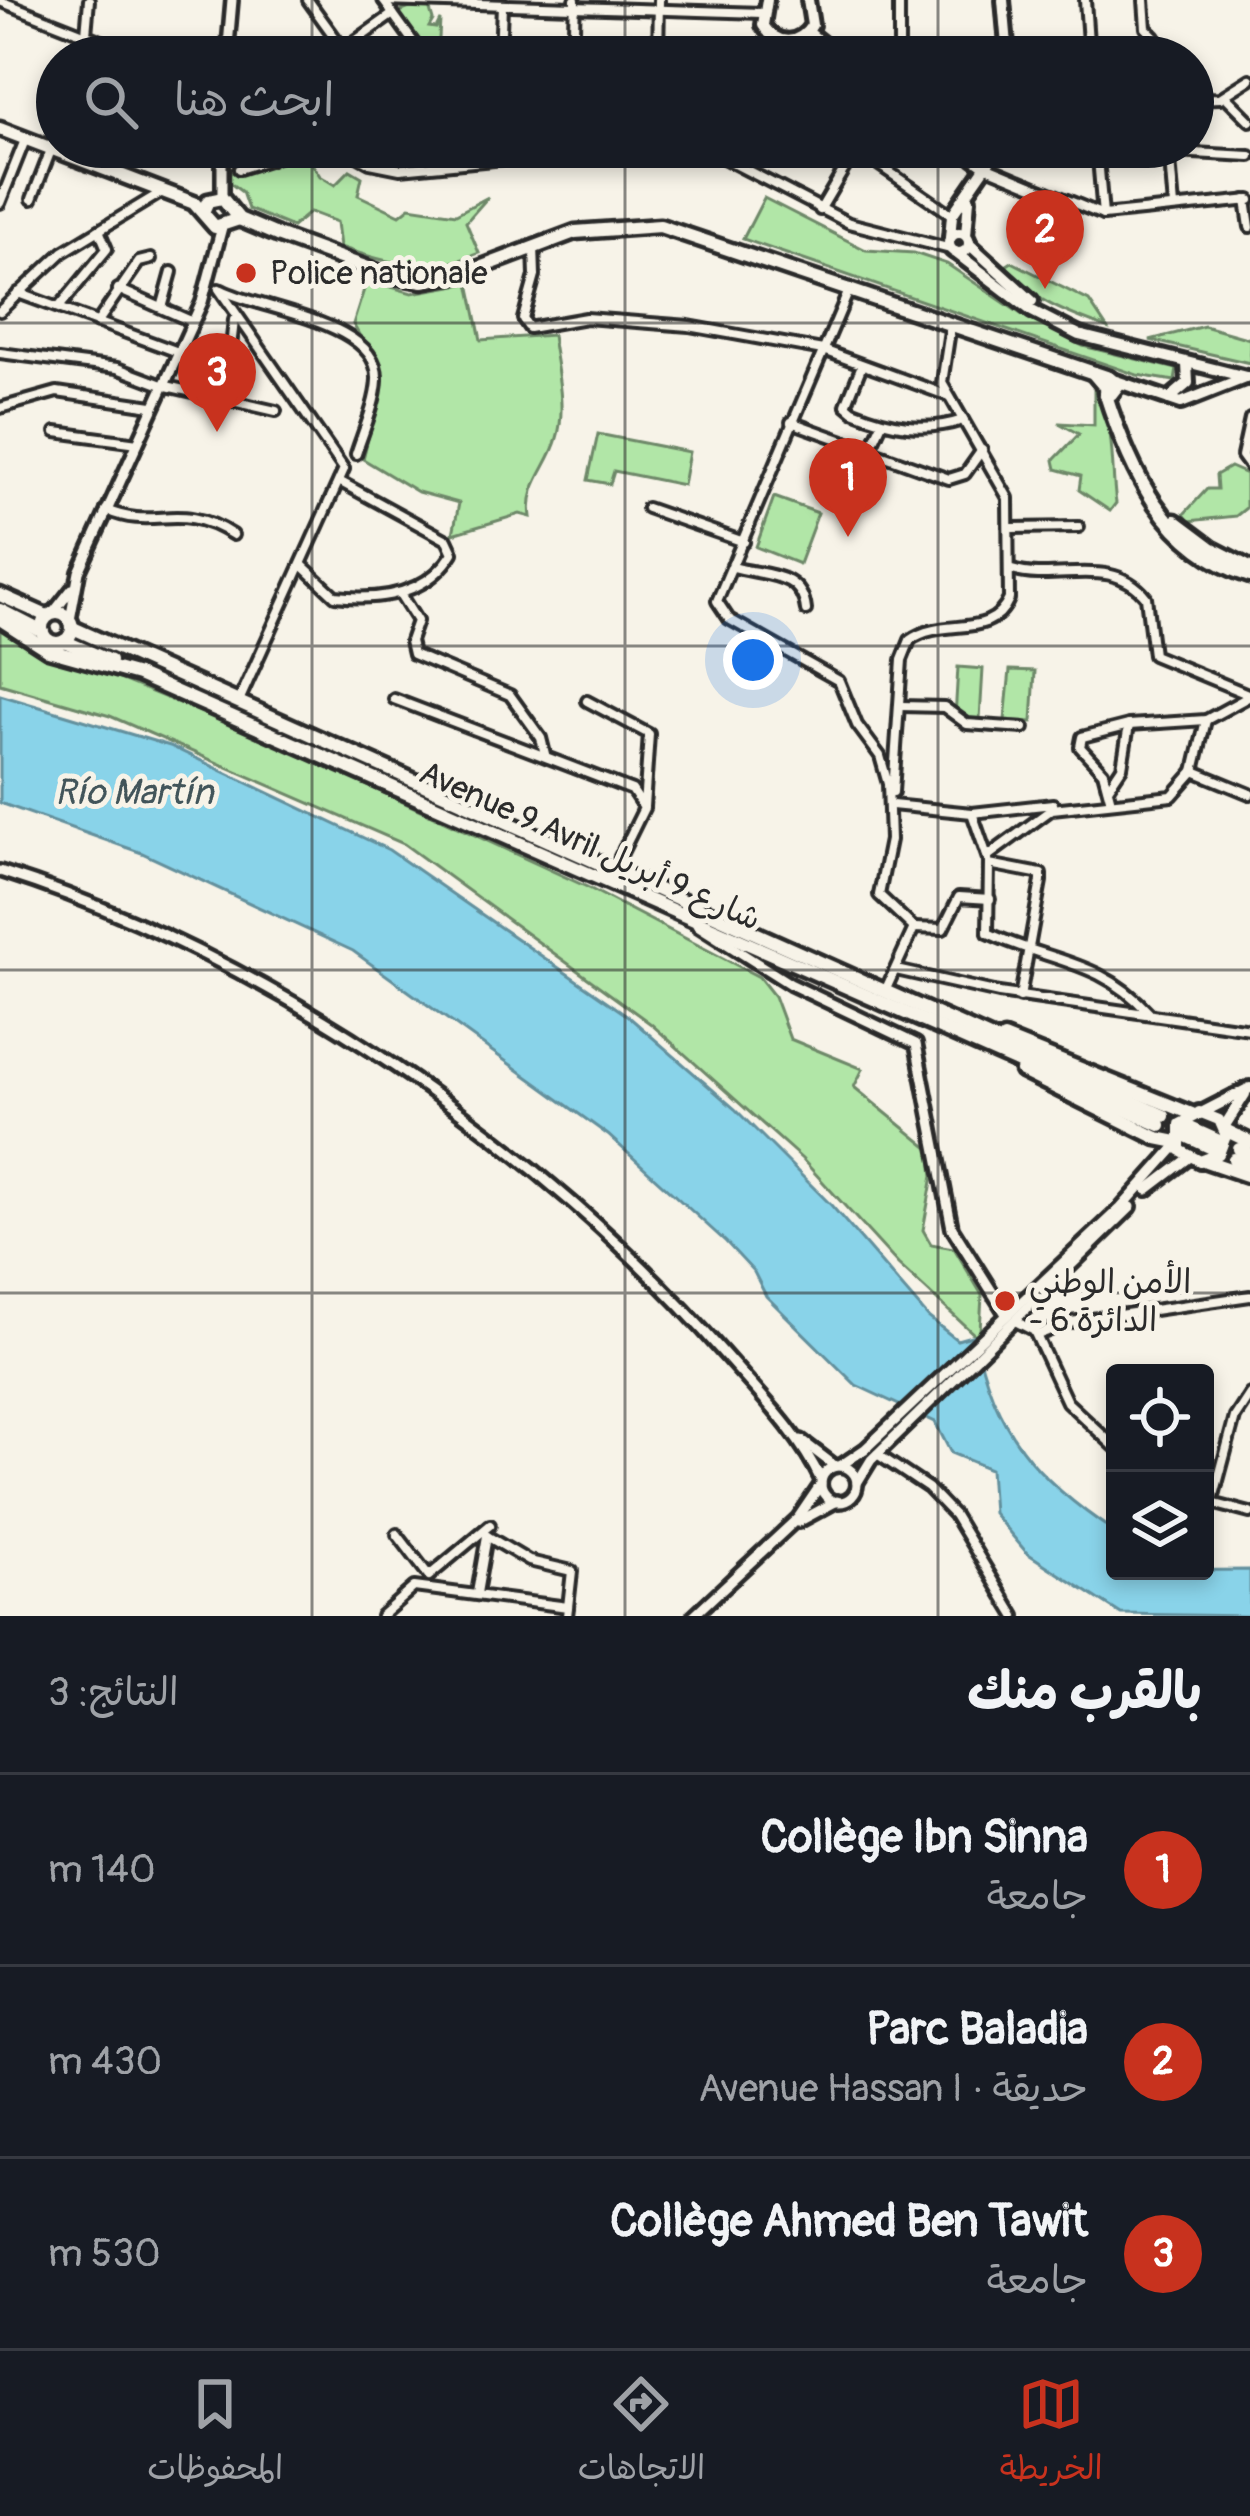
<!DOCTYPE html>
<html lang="ar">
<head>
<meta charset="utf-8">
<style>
  :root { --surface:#171b24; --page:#242831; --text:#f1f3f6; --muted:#9ea1a6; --line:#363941; --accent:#c8321e }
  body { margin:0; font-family:Pangolin,"Playpen Sans Arabic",sans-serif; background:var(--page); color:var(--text); direction:rtl }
  .controls { position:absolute; right:36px; bottom:36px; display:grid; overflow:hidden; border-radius:12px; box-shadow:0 6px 18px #0003 }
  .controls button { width:108px; height:108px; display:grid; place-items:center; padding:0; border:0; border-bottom:3px solid var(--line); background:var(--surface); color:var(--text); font:60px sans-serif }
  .you { position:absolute; left:753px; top:660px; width:42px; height:42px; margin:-30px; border:9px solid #fff; border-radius:50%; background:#1a73e8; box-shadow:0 0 0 18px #1a73e833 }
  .badge { display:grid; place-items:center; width:78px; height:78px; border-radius:50%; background:var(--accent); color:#fff; font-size:39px; font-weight:700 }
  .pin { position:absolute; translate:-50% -99px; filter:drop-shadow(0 3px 6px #0008) }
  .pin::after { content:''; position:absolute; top:63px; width:42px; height:36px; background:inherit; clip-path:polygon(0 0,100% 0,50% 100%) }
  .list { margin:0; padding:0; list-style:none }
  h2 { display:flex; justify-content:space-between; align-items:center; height:156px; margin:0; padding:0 48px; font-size:51px }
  h2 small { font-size:39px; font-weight:400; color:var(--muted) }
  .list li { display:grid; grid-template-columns:78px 1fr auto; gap:36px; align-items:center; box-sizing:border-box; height:192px; padding:0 48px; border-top:3px solid var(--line) }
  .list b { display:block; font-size:45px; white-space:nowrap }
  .list p { margin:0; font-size:39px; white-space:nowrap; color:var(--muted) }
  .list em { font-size:39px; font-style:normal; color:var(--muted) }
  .icon { flex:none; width:66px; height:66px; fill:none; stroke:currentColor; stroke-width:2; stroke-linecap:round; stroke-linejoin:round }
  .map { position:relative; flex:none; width:1250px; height:1616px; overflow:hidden; direction:ltr }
  .search { position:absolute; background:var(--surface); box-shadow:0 6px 18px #0003; left:36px; right:36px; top:36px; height:132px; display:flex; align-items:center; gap:30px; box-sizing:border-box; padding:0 42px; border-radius:66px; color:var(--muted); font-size:45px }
  .sheet { height:732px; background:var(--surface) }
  nav { display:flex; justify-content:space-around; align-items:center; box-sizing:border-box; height:168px; border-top:3px solid var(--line); background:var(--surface); font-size:33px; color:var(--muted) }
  nav a { display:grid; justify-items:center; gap:6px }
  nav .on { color:var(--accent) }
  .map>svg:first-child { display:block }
  .green { fill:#b1e6a7; stroke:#6e8869; stroke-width:3 }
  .water { fill:#89d3e9; stroke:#63909d; stroke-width:3 }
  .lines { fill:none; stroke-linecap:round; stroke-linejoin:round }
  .minor-casing { stroke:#2b2b2b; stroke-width:16 }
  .tertiary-casing { stroke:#2b2b2b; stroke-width:18 }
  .secondary-casing { stroke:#2b2b2b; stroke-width:20 }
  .primary-casing { stroke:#2b2b2b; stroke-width:21 }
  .trunk-casing { stroke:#2b2b2b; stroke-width:21 }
  .minor { stroke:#f7f3e8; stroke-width:8 }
  .tertiary { stroke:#f7f3e8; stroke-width:9 }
  .secondary { stroke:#f7f3e8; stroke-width:10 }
  .primary { stroke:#f7f3e8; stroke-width:12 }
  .trunk { stroke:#f7f3e8; stroke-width:12 }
  .grid { fill:none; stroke:#2b2b2b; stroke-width:3; stroke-opacity:0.55 }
  .poi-dot { fill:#c8321e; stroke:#f7f3e8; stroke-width:4.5 }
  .labels { text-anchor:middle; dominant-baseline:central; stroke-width:10; stroke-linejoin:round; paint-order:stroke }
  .poi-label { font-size:33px; fill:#2b2b2b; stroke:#f7f3e8; text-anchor:start }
  .street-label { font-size:33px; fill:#2b2b2b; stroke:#f7f3e8 }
  .water-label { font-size:36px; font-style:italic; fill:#42555a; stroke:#f7f3e8 }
</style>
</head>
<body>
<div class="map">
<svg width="1250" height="1616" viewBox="0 0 1250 1616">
  <rect width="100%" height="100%" fill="#f7f3e8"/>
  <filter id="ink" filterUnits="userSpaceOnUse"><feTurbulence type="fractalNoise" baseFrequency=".00833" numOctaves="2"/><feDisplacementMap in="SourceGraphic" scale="24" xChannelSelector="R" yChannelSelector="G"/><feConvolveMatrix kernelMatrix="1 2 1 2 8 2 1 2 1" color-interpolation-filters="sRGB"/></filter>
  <g filter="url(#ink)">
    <g class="green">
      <polygon points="412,7 429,7 433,20 429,27 436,28 440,20 438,57 427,57 397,13"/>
      <path d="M 305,153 L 320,176 L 335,185 L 350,170 L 362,177 L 358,195 L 400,215 L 410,207 L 456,214 L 488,197 L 466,222 L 479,253 C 429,275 389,264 340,247 L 337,222 L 310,212 L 292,227 L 248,209 L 242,192 L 230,183 L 230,173 Z"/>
      <polygon points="764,198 866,250 914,253 947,264 1021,314 1083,346 1177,369 1175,381 1137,375 743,239"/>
      <path d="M 1012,262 L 1089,301 L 1107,328 C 1071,315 1028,299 1004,267 Z"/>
      <path d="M 367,280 L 412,293 L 469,283 L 481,340 L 552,335 C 556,368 567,406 557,438 C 549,467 526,484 531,517 L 520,514 L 453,534 L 459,503 L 418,492 L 363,459 L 383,378 L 353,324 Z"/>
      <polygon points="1204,326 1250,339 1250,363 1150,340"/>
      <path d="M 1094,389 C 1115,406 1111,474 1116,503 L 1110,511 L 1079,490 L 1081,476 L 1056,469 L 1054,460 L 1079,434 L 1059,423 L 1094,425 Z"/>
      <polygon points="598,434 689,452 683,485 614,471 610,484 588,480"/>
      <polygon points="1230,467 1246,474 1246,508 1236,516 1189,521 1184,514 1207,489 1217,489 1216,475"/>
      <polygon points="774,497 818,513 799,564 756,547"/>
      <polygon points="0,628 36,651 105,673 260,736 587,887 759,977 774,996 790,1039 863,1069 854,1087 930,1149 933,1176 923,1230 931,1244 954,1248 982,1295 980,1331 975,1335 898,1264 802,1159 651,1024 404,844 110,716 0,684"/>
      <polygon points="958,667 983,669 980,719 955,718"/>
      <polygon points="1010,670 1035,671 1032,722 1005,720"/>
    </g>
    <path class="water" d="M 0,695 L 170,746 L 389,850 L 628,1016 L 735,1109 L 831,1205 L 928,1317 L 957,1340 L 975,1335 C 992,1429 1036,1480 1115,1532 L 1115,1571 L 1250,1570 L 1250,1616 L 1121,1614 L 1027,1553 L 993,1513 L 990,1469 L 951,1453 L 935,1422 L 856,1385 L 766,1296 L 754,1272 L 726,1242 L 608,1135 L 353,951 L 142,853 L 0,803 Z"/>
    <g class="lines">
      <defs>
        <g id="minor">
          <polyline points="308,0 349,57"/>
          <polyline points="383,0 424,57"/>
          <polyline points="1085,0 1089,57"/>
          <polyline points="1144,0 1146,28 1155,37 1158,57"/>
          <polyline points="0,1 142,57"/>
          <polyline points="384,1 762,13"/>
          <polyline points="86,34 89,0"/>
          <polyline points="344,49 393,14"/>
          <polyline points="500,57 502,5"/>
          <polyline points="573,57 575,0"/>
          <polyline points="658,57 659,0"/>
          <polyline points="773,57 781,41"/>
          <polyline points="899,57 899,0"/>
          <polyline points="1225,96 1250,121"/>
          <polyline points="1193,99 1220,98 1250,79"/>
          <polyline points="341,147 370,163 400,169 630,147"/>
          <polyline points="431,147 465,159"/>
          <polyline points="702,147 849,223 951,249"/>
          <polyline points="853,147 952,215"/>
          <polyline points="1080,147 1250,156"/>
          <polyline points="1097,147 1103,215"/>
          <polyline points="1169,148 1174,207"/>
          <polyline points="985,166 1103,215 1250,200"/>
          <polyline points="239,169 309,147"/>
          <polyline points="32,199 51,150"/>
          <polyline points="1246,200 1250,227"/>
          <polyline points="0,203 25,140"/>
          <polyline points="820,210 856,149"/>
          <polyline points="534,246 535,276 523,319 529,328 586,318 689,326 823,350 946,395"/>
          <polyline points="850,288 717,601 729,619 839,681 857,725 880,756 888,784 890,840 879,895 914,928 886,989"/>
          <polyline points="118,289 193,322"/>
          <polyline points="219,289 344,469 238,703"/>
          <path d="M 222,290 C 263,311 380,322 377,380 C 376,403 363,432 356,454"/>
          <polyline points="18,293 178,352"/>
          <polyline points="60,306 107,249 99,230"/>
          <polyline points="162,308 172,272"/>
          <polyline points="0,311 63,252 162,192"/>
          <polyline points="97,323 139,262 151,259"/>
          <polyline points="0,353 117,368 162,385 276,411"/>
          <path d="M 862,365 L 846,405 L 853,411 C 890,426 924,433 963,420"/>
          <polyline points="225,402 234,320"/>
          <polyline points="0,408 57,392 152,406"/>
          <polyline points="1250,419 1242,456 1250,467"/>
          <polyline points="791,422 949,479 965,474 982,450"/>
          <polyline points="56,432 138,443"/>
          <polyline points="869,451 882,423"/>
          <polyline points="647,508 744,542"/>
          <path d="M 106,510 C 157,532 177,499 233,535"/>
          <polyline points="1012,528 1079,527"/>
          <path d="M 302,565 L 335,596 C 380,601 427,595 453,553 L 447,540 L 339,481"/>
          <path d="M 733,567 C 764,576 802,571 806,610"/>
          <path d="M 1012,570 C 1057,584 1111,554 1146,597 L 1153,655 L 1250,695"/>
          <polyline points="400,594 417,621 410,641 413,654 510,695 541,738 545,754"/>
          <polyline points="394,699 632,790 644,808 614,869"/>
          <polyline points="587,701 649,734 644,807"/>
          <polyline points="901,706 944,707 967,724 1024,728"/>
          <polyline points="1206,720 1194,771 1250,794"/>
          <polyline points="1108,788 1122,767 1129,725"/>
          <path d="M 893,792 L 902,660 L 910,640 C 943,616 991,641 1009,599 L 1008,498 L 942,383 L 951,324"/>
          <polyline points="1110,798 1103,772 1080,747 1082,737 1129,725 1206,720 1250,696"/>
          <polyline points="892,805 972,813 988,859"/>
          <polyline points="972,813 1053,804"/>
          <polyline points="988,856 1052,809 1172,796 1194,771"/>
          <polyline points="914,928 943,929 959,897 990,899"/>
          <polyline points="896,970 999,993 1250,1029"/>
          <path d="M 1020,997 L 1041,881 L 1041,874 L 989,864 L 988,933 C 1049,962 1100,959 1149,1013"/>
          <polyline points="1015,1321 1040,1334 1071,1322 1250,1296"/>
          <polyline points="1035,1333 1067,1402 1115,1447"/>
          <polyline points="1250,1394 1235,1417 1212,1503 1250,1513"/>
          <polyline points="877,1454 928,1488 954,1515 1015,1616"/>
          <polyline points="397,1534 429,1576 490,1525"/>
          <polyline points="487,1536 529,1561 572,1571 567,1616"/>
          <polyline points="477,1593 487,1536"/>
          <polyline points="381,1616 414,1587 568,1607"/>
        </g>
        <g id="tertiary">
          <polyline points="227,57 232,0"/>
          <polyline points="222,147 222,198"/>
          <polyline points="53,613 72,589"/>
          <polyline points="70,620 79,572 202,302 222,227"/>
          <path d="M 0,871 C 268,956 543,1145 727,1357 C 761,1396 799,1433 821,1480"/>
          <polyline points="697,925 790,984 916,1044 952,1228 1006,1314"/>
          <polyline points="1147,1190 1189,1158"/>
          <polyline points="801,1440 835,1466"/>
          <polyline points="840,1466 865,1449 1121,1208 1178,1144"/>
          <circle cx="839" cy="1484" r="18"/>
          <polyline points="857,1483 871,1460 1131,1207"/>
          <polyline points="798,1522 837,1501"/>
          <polyline points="693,1616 798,1518 821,1484"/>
        </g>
        <g id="secondary">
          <path d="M 767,0 L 763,25 C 776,46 799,46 812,25 L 808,0"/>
          <polyline points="1003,0 1008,57"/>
          <polyline points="808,32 839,57"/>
          <polyline points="959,147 985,166"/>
          <circle cx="959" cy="243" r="10"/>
          <polyline points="966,235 969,199"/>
          <polyline points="950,238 952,215 999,147"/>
          <polyline points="969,244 1032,301"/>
          <polyline points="955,252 1032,311 1079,335 1250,378"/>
          <polyline points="1116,381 1181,403 1247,377"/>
          <polyline points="1169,399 1188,383 1187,364"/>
          <polyline points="1199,1112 1219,1120 1226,1136 1219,1154 1200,1161 1180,1150 1180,1124 1250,1088"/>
          <polyline points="1224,1127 1245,1094"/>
        </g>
        <g id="primary">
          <polyline points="0,129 194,203 215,227 239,219"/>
          <polyline points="203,212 208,201 222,198 239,219 277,235 387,275 423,281 466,273 575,232 660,226 1109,378"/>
          <polyline points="1094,374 1111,394 1118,385 1109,378"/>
          <path d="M 1105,392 C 1130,471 1165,549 1250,576"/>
          <polyline points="1175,521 1211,548 1250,568"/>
        </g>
        <g id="trunk">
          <polyline points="0,595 47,616"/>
          <polyline points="0,610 43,632"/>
          <circle cx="57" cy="628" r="15"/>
          <polyline points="0,619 48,650 138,675 1160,1125"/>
          <polyline points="73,628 1164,1116"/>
          <polyline points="64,641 110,661"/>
          <polyline points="1004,1038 1192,1114"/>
          <polyline points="1022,1071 1157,1138 1177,1142"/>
          <polyline points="1188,1127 1219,1141"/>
          <polyline points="1225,1130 1250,1142"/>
          <polyline points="1184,1135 1214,1149"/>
          <polyline points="1239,1149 1250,1154"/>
          <polyline points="1234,1159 1250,1166"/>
          <polyline points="1206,1161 1250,1176"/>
        </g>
      </defs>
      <use href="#minor" class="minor-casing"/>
      <use href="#tertiary" class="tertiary-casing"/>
      <use href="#secondary" class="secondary-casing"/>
      <use href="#primary" class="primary-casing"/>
      <use href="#trunk" class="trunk-casing"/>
      <use href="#minor" class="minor"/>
      <use href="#tertiary" class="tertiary"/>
      <use href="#secondary" class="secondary"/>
      <use href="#primary" class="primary"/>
      <use href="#trunk" class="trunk"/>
    </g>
  </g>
  <path class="grid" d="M 312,0 L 312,57M 625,0 L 625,57M 938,0 L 938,57M 312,147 L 312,1616M 625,147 L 625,1616M 938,147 L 938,1616M 0,323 L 1250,323M 0,646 L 1250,646M 0,970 L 1250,970M 0,1293 L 1250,1293"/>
  <g class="poi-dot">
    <circle cx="246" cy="273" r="12"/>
    <circle cx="1005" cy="1301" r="12"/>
  </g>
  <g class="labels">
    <g class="poi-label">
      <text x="270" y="273">Police nationale</text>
      <text x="1029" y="1282">الأمن الوطني<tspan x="1029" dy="38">- الدائرة 6</tspan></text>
    </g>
    <g class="street-label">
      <text transform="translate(590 846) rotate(24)">Avenue 9 Avril شارع 9 أبريل</text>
    </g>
    <g class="water-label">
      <text x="134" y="792">Río Martín</text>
    </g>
  </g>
</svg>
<div class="controls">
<button><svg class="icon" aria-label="locate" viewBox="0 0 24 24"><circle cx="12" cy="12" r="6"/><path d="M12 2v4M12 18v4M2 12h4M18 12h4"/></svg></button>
<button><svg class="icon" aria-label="layers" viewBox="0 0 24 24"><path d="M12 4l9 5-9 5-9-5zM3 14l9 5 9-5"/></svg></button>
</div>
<div class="you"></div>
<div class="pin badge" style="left:848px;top:537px">1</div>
<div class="pin badge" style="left:1045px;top:289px">2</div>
<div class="pin badge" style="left:217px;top:432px">3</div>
<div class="search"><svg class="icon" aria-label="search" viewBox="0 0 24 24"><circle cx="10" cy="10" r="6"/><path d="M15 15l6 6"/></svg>ابحث هنا</div>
</div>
<section class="sheet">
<h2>بالقرب منك<small>النتائج: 3</small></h2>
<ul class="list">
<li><span class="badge">1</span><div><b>Collège Ibn Sinna</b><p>جامعة</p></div><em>140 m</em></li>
<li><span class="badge">2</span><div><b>Parc Baladia</b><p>حديقة · Avenue Hassan I</p></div><em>430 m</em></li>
<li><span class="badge">3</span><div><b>Collège Ahmed Ben Tawit</b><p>جامعة</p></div><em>530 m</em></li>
</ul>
</section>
<nav>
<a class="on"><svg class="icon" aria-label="map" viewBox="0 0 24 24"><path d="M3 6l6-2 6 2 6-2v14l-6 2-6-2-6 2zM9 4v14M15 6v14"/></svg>الخريطة</a>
<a><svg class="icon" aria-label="directions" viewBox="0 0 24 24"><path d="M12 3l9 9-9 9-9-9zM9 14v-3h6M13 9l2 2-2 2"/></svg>الاتجاهات</a>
<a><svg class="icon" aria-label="saved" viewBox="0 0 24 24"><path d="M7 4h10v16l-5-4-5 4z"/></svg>المحفوظات</a>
</nav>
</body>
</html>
